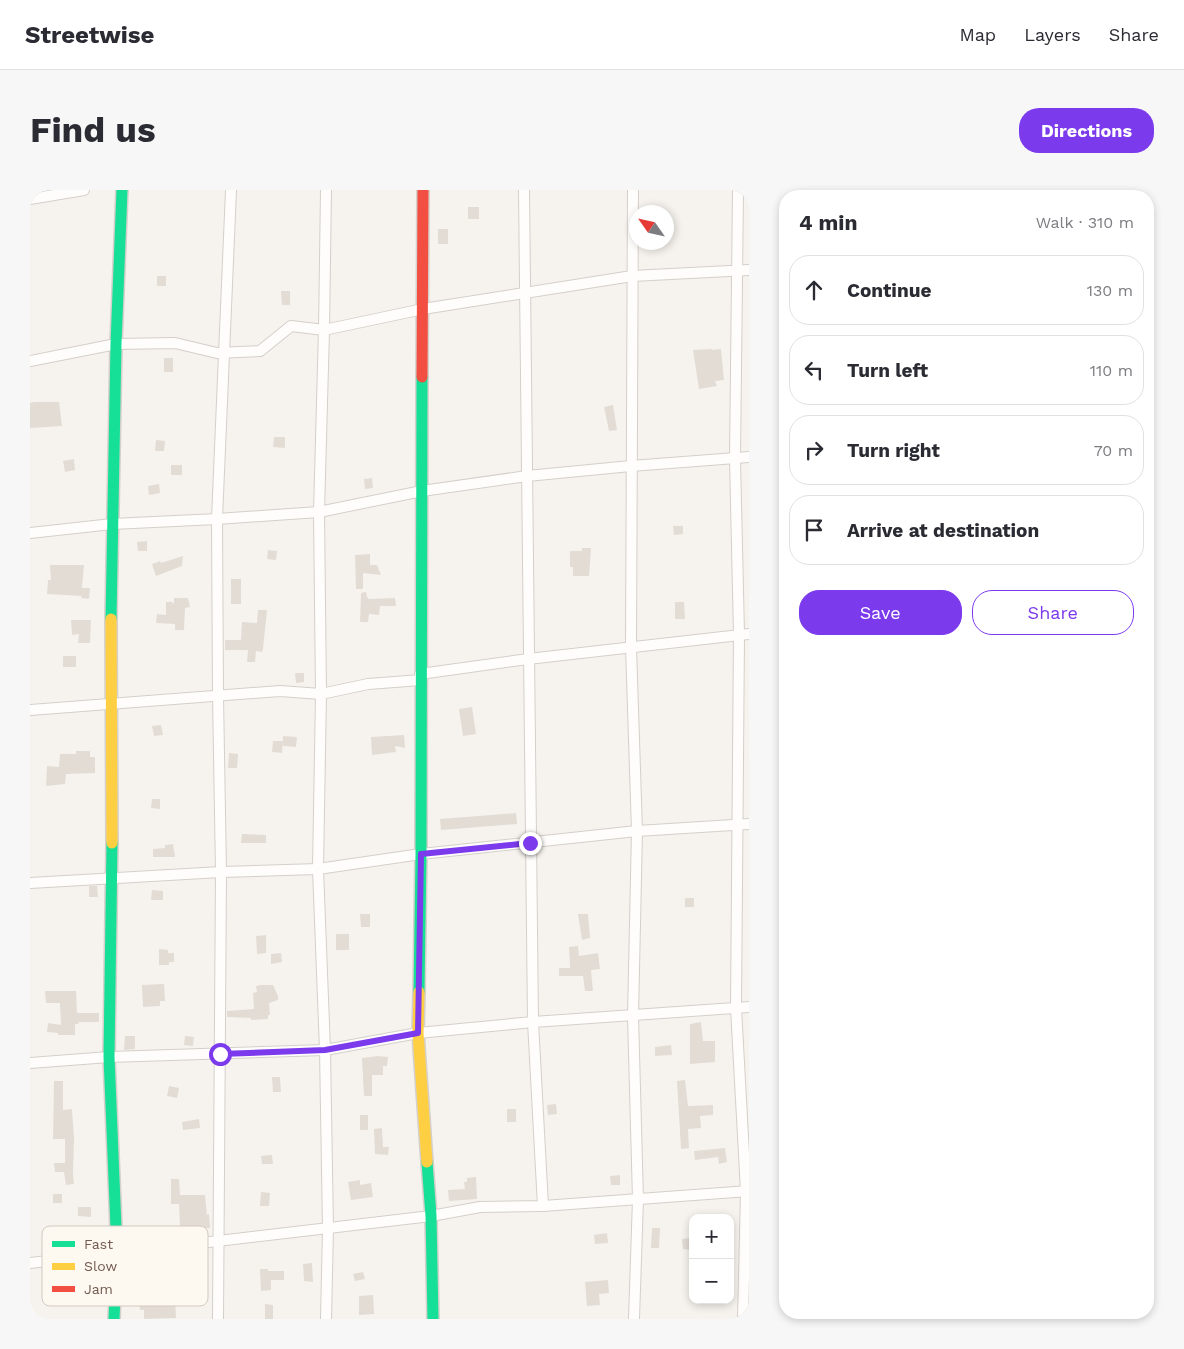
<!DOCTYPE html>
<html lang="en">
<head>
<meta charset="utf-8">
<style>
  :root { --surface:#fff; --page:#f7f7f7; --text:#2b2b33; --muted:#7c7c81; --line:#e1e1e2; --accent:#7c3aed }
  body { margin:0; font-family:"Work Sans",sans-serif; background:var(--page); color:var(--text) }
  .controls { position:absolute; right:15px; bottom:15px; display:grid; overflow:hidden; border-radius:10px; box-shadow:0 2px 8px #0003 }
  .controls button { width:45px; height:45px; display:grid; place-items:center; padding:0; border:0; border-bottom:1px solid var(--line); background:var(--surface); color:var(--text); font:25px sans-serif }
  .compass { position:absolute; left:599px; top:15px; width:45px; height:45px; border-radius:50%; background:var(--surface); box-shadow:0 2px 8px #0003; rotate:304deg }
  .stop { position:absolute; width:15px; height:15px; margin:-11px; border:4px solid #7c3aed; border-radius:50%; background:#fff }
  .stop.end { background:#7c3aed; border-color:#fff; box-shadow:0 1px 5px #0008 }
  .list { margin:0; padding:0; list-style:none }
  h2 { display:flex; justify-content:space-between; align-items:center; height:65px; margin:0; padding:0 20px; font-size:21px }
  h2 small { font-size:16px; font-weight:400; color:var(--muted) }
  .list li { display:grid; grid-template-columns:32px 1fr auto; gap:15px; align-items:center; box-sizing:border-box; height:70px; margin:0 10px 10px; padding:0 10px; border:1px solid var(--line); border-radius:20px }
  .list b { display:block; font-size:19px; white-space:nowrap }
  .list em { font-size:16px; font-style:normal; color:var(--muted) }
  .actions { display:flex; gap:10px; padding:15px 20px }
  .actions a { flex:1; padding:11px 0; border:1px solid var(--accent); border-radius:20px; text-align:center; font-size:18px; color:var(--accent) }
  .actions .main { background:var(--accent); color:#fff }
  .icon { flex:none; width:28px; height:28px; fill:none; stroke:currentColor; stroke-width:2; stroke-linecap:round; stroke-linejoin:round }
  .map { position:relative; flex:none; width:719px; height:1129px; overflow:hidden; border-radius:20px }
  header { display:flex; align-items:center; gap:30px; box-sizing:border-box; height:70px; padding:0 25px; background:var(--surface); border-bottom:1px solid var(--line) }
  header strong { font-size:24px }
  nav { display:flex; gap:28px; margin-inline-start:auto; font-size:18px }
  .intro { display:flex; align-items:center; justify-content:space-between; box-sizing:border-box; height:120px; padding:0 30px }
  h1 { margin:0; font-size:35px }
  .button { padding:12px 22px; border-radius:20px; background:var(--accent); color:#fff; font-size:18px; font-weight:700 }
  main { display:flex; gap:30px; padding:0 30px }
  aside { flex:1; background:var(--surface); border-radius:20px; box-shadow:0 2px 8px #0003 }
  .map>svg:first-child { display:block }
  .building { fill:#e3dcd5 }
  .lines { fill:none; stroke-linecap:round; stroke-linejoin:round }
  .street-casing { stroke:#d4cfc9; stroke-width:12 }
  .fast-casing { stroke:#d6d0ca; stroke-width:14 }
  .slow-casing { stroke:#d6d0ca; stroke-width:14 }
  .jam-casing { stroke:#d6d0ca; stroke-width:14 }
  .street { stroke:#fefdfc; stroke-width:10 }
  .fast { stroke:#16e098; stroke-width:11 }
  .slow { stroke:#ffcf43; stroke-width:11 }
  .jam { stroke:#f24e42; stroke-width:11 }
  .route { stroke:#7c3aed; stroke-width:6 }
  .key { fill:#fdf8f0; stroke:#d4c9c0; stroke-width:1 }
  .key-label { font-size:14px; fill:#735b50 }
</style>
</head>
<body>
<header>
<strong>Streetwise</strong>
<nav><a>Map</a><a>Layers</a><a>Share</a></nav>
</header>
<div class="intro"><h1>Find us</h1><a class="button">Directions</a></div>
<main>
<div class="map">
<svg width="719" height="1129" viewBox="0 0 719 1129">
  <rect width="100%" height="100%" fill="#f6f3ee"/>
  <g class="building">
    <rect x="438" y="17" width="11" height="12"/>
    <rect x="408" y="39" width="10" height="15"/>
    <rect x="127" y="86" width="9" height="10"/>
    <polygon points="251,101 260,101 260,115 252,115"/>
    <polygon points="682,159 682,160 691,159 694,190 685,191 687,196 669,199 663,160"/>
    <rect x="134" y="168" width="9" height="14"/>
    <polygon points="4,212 29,212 32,236 0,238 0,213"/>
    <polygon points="583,215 587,240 579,241 574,217"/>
    <polygon points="244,247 255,247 255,258 243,257"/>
    <polygon points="126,250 135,251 134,261 125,261"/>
    <polygon points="44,269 45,280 35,282 33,271"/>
    <rect x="141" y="275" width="11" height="10"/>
    <polygon points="342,288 343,298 335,299 334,289"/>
    <polygon points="129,294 130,303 119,305 118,296"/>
    <polygon points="643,336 653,336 653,344 644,345"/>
    <polygon points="117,351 117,361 108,361 107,352"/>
    <polygon points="552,358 561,358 559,386 543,386 543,377 540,377 540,361 552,361"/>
    <polygon points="238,360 247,361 246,370 237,369"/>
    <polygon points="340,364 340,375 347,375 351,385 333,383 333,399 326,399 325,365"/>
    <polygon points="153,366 152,376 126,386 122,374 130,371 131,373"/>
    <polygon points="20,375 54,375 52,398 60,398 59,409 51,408 52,406 17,404 18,390 21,390"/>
    <rect x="201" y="389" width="10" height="25"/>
    <polygon points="336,402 337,407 339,409 365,408 366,416 350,416 349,425 339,424 338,432 330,432 331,403"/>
    <polygon points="144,408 158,408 160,417 155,418 154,440 145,440 145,434 126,433 127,424 136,425 136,412 142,412 144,414"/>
    <polygon points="645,412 654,412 655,429 645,429"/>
    <polygon points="228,420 237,420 233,459 232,462 226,461 225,472 217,472 218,460 195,460 195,450 211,450 212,432 227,433"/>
    <polygon points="41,430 61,430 60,453 48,453 49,444 42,445"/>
    <rect x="33" y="466" width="13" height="11"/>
    <polygon points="265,483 274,483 274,492 266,493"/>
    <polygon points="442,517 446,544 433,546 429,519"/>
    <polygon points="131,535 133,545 124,546 122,536"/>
    <polygon points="374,545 375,558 365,556 366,562 342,565 341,547"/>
    <polygon points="253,546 267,547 266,557 253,556"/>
    <polygon points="243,551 253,551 252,563 242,562"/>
    <polygon points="46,561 60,561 60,567 65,567 65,583 36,584 35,594 16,596 17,576 29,577 30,564 46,564"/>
    <polygon points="199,563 208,564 207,578 198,578"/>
    <polygon points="122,609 130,609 130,619 121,618"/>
    <polygon points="486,623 487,634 411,640 410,629"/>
    <polygon points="212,644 236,645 236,653 211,653"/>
    <polygon points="143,654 145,667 123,667 123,659 135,658 135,655"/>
    <polygon points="59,696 67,696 68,707 59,707"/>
    <polygon points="122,700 133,701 133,710 121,710"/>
    <rect x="655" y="708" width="9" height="9"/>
    <polygon points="330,724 340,724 340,737 331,737"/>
    <polygon points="548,724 558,724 560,748 552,750"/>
    <rect x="306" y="744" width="13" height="16"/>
    <polygon points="236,745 236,763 227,764 226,746"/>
    <polygon points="548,756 549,766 568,763 570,779 561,780 563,801 555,801 553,786 529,786 529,778 540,778 539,757"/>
    <polygon points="129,759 138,760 138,763 144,763 144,772 139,772 139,775 129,775"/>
    <polygon points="251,763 252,772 241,774 241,764"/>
    <polygon points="134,794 135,811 130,811 130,816 113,817 112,795"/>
    <polygon points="230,795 243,795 248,806 248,810 239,813 240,825 238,825 238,829 221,830 221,828 197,827 197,821 224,819 223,803 227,802 226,796"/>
    <polygon points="15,801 46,801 47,823 69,823 69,832 48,832 49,834 45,834 45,845 28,845 28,843 17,842 18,833 31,835 30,813 16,813"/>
    <polygon points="671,832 673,851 685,851 685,872 660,874 660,834"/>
    <polygon points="95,846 105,846 105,859 94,860"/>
    <polygon points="155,846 164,847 163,856 154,855"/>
    <polygon points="641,855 642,865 625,866 625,857"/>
    <polygon points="348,866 358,867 357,876 353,876 353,885 342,885 342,906 334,906 332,868"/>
    <polygon points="242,887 250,887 251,902 243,902"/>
    <polygon points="655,890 658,916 683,915 683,925 670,926 671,938 658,939 659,958 651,959 647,891"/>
    <polygon points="24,891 33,891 33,920 42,919 44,949 43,984 44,994 36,995 34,982 25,982 24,973 35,973 35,949 23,949"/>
    <polygon points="139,896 149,898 147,908 137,906"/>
    <polygon points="526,914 527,924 518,925 517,915"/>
    <rect x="477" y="919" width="9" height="13"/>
    <rect x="330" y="925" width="8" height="15"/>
    <polygon points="169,929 170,938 153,940 152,932"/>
    <polygon points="352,938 353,957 359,957 358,965 345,964 344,939"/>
    <polygon points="695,958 697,972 689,974 688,967 665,970 664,961"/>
    <polygon points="242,965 243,974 232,974 231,966"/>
    <polygon points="590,985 590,995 581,995 580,986"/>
    <polygon points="446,987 447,1009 419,1011 418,1000 435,999 434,992 437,992 437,988"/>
    <polygon points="141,989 149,989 150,1005 175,1005 177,1025 179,1024 180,1038 168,1039 168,1036 150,1036 149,1014 141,1014"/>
    <polygon points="330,990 330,995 341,993 343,1007 321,1010 318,992"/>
    <polygon points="231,1002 240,1003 239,1016 230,1016"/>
    <rect x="23" y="1004" width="9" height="9"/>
    <polygon points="48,1017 61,1017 61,1027 48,1026"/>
    <polygon points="622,1038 630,1038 629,1058 621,1058"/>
    <polygon points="577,1043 578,1053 565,1054 564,1045"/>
    <polygon points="660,1048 661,1060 653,1059 652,1049"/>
    <polygon points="282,1073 283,1092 274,1091 273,1074"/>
    <polygon points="230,1079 238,1079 238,1081 254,1081 254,1090 241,1090 241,1100 231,1101"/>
    <polygon points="333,1082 335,1089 325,1091 323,1084"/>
    <polygon points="578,1090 579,1103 569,1104 570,1115 557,1116 555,1092"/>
    <polygon points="343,1105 344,1124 329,1125 329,1106"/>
    <polygon points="145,1108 146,1128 114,1129 114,1120 110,1120 109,1110"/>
    <polygon points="235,1114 243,1115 243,1129 235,1129"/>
  </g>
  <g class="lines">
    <defs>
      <g id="street">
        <polyline points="494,0 503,832 513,1016"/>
        <polyline points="603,0 601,457 607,641 603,826 608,1009 604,1129"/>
        <polyline points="708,0 705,269 709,444 706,818 716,1001 713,1129"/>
        <polyline points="0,9 54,0"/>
        <polyline points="0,171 86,154 145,153 187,163 230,161 261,136 294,140 393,119 602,86 719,80"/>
        <polyline points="0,343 82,334 187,329 289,322 392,301 497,286 601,276 719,267"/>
        <polyline points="390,484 498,469 719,444"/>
        <polyline points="0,520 250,501 291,504 338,494 391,490"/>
        <polyline points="0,693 191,682 288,679 391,664 607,641 719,634"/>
        <polyline points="0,873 79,867 295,860 388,843 503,832 719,817"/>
        <polyline points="0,1073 401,1026 450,1017 513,1016 719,1001"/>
        <polyline points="188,1129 191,682 188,505 187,329 201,0"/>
        <polyline points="296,1129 298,1039 295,860 288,679 291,504 289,322 294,140 296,0"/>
      </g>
      <g id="fast">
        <polyline points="81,429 86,154 92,0"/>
        <polyline points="82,653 79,867 87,1062 84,1129"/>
        <polyline points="389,802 391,664 392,187"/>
        <polyline points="397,972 401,1026 403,1129"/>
      </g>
      <g id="slow">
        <polyline points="81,429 82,653"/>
        <polyline points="389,802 388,843 397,972"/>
      </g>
      <polyline id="jam" points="392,187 393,0"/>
    </defs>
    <use href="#street" class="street-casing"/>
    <use href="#fast" class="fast-casing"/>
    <use href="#slow" class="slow-casing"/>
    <use href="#jam" class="jam-casing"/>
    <use href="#street" class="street"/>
    <use href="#fast" class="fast"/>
    <use href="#slow" class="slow"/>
    <use href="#jam" class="jam"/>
  </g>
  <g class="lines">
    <polyline class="route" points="190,864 295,860 388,843 391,664 500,653"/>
  </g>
  <rect x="12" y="1036" width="166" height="80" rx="8" class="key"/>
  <rect x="22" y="1051" width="23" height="6" fill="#16e098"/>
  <rect x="22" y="1073" width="23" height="7" fill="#ffcf43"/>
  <rect x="22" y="1096" width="23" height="6" fill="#f24e42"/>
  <g class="key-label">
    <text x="54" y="1059">Fast</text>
    <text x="54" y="1081">Slow</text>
    <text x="54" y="1104">Jam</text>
  </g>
</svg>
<div class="controls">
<button>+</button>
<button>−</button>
</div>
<svg class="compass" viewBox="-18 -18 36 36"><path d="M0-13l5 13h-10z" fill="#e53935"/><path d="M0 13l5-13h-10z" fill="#7c7c81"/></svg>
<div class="stop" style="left:190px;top:864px"></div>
<div class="stop end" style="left:500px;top:653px"></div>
</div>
<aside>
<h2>4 min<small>Walk · 310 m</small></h2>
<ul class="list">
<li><svg class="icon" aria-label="ahead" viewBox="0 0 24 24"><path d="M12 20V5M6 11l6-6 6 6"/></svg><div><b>Continue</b></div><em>130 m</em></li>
<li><svg class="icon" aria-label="left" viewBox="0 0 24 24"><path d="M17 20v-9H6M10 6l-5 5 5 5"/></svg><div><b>Turn left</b></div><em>110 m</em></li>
<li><svg class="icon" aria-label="right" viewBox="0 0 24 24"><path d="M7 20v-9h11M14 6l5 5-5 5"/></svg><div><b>Turn right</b></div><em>70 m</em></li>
<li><svg class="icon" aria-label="arrive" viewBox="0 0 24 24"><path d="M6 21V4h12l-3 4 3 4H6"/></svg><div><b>Arrive at destination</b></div></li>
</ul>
<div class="actions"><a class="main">Save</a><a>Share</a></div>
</aside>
</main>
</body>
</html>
